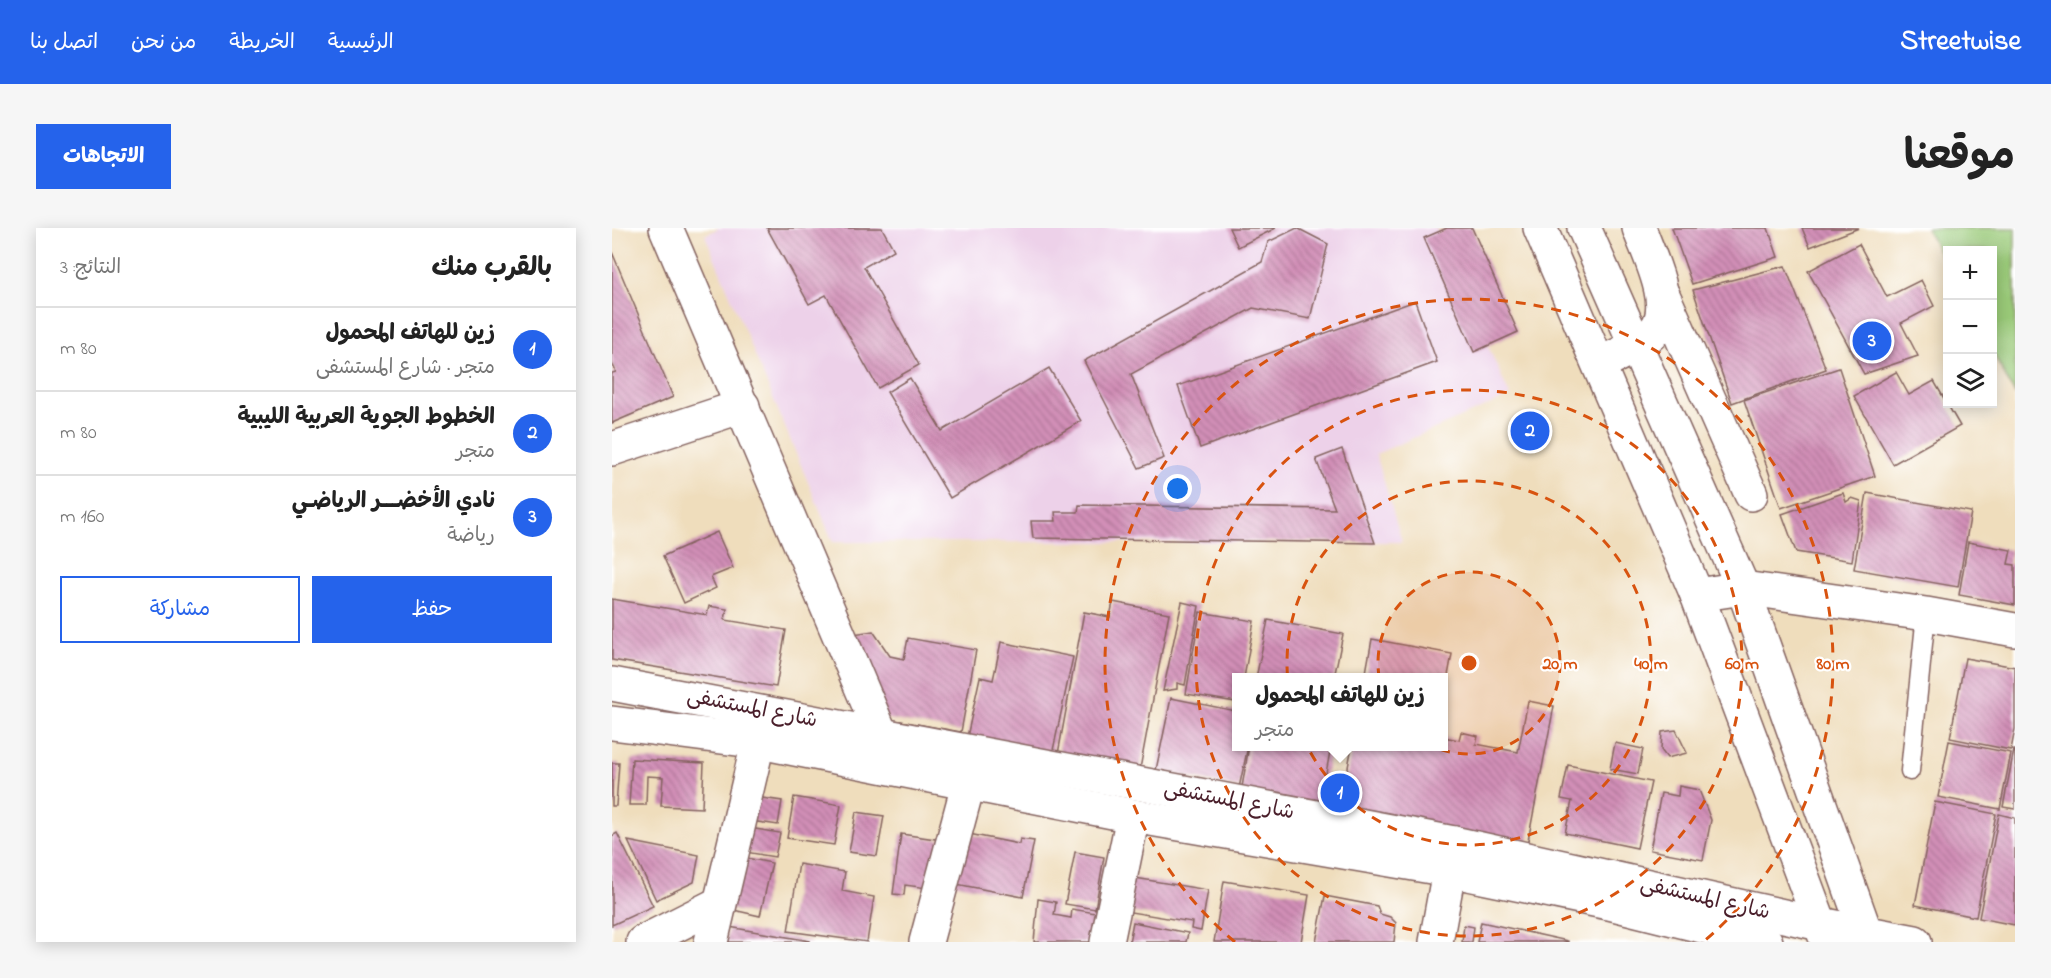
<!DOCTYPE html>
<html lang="ar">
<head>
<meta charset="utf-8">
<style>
  :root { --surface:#fff; --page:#f6f6f6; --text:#222; --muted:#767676; --line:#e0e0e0; --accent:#2563eb }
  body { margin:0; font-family:"Indie Flower","Playpen Sans Arabic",sans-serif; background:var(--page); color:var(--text); direction:rtl }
  .controls { position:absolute; right:18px; top:18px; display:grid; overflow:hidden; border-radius:0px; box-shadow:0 3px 15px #0003 }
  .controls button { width:54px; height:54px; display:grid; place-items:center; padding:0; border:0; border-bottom:2px solid var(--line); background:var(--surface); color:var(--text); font:30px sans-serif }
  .you { position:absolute; left:566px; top:261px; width:21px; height:21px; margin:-15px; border:4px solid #fff; border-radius:50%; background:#1a73e8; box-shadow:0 0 0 9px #1a73e833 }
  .badge { display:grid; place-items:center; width:39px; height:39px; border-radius:50%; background:var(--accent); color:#fff; font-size:20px; font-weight:700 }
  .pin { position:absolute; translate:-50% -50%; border:3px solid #fff; box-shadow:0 2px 6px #0006 }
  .popup { position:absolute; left:620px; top:445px; width:216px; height:78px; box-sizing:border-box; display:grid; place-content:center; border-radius:0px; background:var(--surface); filter:drop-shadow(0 2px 4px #0005); font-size:20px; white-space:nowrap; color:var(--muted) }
  .popup b { font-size:22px; color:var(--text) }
  .popup::after { content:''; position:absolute; left:50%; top:100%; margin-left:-12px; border:12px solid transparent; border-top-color:var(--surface) }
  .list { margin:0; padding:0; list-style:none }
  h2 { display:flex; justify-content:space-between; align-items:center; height:78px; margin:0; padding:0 24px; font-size:26px }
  h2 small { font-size:20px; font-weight:400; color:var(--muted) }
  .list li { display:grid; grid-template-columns:39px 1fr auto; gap:18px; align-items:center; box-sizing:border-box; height:84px; padding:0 24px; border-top:2px solid var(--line) }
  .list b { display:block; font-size:22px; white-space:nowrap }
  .list p { margin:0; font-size:20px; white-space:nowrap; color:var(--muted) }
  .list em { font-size:20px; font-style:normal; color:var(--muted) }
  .actions { display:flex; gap:12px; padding:18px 24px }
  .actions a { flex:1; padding:14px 0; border:2px solid var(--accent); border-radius:0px; text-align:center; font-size:21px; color:var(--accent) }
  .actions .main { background:var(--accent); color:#fff }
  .icon { flex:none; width:33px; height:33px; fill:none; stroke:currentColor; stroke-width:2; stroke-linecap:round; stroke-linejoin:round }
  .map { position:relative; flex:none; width:1403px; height:714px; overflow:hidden; direction:ltr; border-radius:0px }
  header { display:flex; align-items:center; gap:36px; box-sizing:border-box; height:84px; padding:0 30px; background:var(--accent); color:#fff }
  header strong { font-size:28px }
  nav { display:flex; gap:33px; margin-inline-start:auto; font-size:21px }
  .intro { display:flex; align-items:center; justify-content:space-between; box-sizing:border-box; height:144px; padding:0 36px }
  h1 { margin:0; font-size:42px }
  .button { padding:15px 27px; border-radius:0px; background:var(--accent); color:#fff; font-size:21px; font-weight:700 }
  main { display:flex; gap:36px; padding:0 36px }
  aside { flex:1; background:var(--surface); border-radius:0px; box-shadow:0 3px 15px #0003 }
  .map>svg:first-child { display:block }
  .built { fill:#edd1e9 }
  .pitch { fill:#9aca78; stroke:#727452; stroke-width:1.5 }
  .building { fill:url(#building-back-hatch) }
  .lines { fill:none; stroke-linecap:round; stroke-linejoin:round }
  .lane-casing { stroke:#84625e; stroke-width:21 }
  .street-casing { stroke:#84625e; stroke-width:36 }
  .secondary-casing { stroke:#84625e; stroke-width:36 }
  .primary-casing { stroke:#84625e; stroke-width:36 }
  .lane { stroke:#fff; stroke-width:18 }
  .street { stroke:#fff; stroke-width:33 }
  .secondary { stroke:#fff; stroke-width:33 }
  .primary { stroke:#fff; stroke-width:33 }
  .ring { fill:none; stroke:#d8530f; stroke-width:3; stroke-dasharray:10 8 }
  .labels { text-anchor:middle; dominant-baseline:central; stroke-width:4.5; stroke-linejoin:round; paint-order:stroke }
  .street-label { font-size:21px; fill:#4a1f2b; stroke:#fff }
  .centre { fill:#d8530f; stroke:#fff; stroke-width:3 }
  .ring-label { font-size:18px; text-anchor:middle; font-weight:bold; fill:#d8530f; stroke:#fff; stroke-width:4.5; stroke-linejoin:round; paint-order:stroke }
</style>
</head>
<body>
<header>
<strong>Streetwise</strong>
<nav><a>الرئيسية</a><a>الخريطة</a><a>من نحن</a><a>اتصل بنا</a></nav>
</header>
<div class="intro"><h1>موقعنا</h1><a class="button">الاتجاهات</a></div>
<main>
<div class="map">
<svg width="1403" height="714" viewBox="0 0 1403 714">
  <defs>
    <pattern id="building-back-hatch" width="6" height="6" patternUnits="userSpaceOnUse" patternTransform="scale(1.5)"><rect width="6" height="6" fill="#d28fb7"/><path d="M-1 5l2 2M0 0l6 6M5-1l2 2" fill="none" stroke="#ac7495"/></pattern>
  </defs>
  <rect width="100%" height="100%" fill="#fff"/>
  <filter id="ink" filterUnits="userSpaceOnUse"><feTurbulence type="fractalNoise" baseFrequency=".0167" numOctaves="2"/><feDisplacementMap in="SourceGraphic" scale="12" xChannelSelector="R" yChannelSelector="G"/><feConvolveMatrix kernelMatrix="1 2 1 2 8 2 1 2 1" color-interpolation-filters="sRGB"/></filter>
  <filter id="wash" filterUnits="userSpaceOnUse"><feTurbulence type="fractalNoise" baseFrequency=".008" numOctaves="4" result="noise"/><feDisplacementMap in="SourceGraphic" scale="24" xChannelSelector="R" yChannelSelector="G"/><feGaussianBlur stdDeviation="1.35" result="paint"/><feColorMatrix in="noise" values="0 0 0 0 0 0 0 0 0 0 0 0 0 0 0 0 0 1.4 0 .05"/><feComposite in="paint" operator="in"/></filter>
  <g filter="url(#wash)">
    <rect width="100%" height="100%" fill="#efddbc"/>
    <polygon class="built" points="107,0 824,0 898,168 764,226 790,314 221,314 93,7"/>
    <polygon class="pitch" points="1314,0 1403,0 1403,167 1381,125 1380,22 1336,22 1335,40"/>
    <g id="blocks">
      <g class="building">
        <polygon points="155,0 270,0 282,22 252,39 307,137 266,160 214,67 197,76"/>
        <polygon points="617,0 664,0 626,19"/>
        <polygon points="685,0 716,16 698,91 641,80 519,146 552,230 527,240 472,133 650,34 656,14"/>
        <polygon points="835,0 860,0 906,104 862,124 812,10"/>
        <polygon points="1060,0 1156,0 1166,29 1080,56"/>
        <polygon points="1190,0 1247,0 1198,19"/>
        <polygon points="1247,16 1275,69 1309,52 1322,78 1289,95 1306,128 1252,146 1196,43"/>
        <polygon points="0,24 61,169 0,195 0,145 4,144 0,135"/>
        <polygon points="1173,38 1214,141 1120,175 1081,62"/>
        <polygon points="803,73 825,134 588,220 566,158"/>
        <polygon points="437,140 469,193 338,270 275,164 298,150 330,203"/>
        <polygon points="1227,140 1263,248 1169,280 1132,172"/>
        <polygon points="1284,144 1297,167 1322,153 1348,198 1281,236 1242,168"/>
        <polygon points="730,221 763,315 421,310 419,293 444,293 443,284 466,284 467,277 723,281 704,231"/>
        <polygon points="1231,265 1234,274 1240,270 1249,273 1240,333 1184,324 1170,286"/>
        <polygon points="1255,265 1359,284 1346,359 1242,341"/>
        <polygon points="105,304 121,340 99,349 104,360 72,375 51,328"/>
        <polygon points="1356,314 1399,322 1396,336 1403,337 1403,377 1347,367"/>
        <polygon points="0,371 95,387 97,378 115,381 113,392 174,402 164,459 0,432"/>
        <polygon points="501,374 557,385 528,541 446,526 472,384 498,389"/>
        <polygon points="570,374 587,378 573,457 565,455 565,461 551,463"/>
        <polygon points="588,384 642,393 632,450 624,450 624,474 574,466"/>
        <polygon points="656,392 731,406 722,450 644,450"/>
        <polygon points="261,403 278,428 292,431 296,410 364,422 349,504 266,489 234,407"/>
        <polygon points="760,411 840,426 833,464 831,450 753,450"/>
        <polygon points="389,414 461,429 440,527 355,509 368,449 381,452"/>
        <polygon points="1353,430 1403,439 1403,501 1399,522 1338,510"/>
        <polygon points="559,470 624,483 624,518 636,518 627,560 544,542"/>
        <polygon points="916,473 942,478 915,618 728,582 740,518 831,518 831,509 847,512 849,504 866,508 864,516 906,524"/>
        <polygon points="1064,502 1075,525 1055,530 1049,522 1050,504"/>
        <polygon points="1337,513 1399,525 1388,581 1326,569"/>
        <polygon points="1003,515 1031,521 1026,546 998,541"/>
        <polygon points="637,518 719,518 708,578 629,565"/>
        <polygon points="1402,522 1403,522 1403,581 1391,579"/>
        <polygon points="20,531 92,535 90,580 49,578 51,549 35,548 34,577 17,577"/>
        <polygon points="0,535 7,535 4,578 0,578"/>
        <polygon points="956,537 1039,554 1025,620 953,605 960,573 949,571"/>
        <polygon points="1067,558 1087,562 1099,592 1091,632 1038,622 1049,565 1066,568"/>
        <polygon points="143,569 170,573 166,597 139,593"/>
        <polygon points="182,569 229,577 222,617 175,610"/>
        <polygon points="1323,574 1384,586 1364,689 1303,677"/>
        <polygon points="244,584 272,588 265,628 237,624"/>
        <polygon points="1387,586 1403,590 1403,697 1367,690"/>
        <polygon points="131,599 168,605 163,629 127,623"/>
        <polygon points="5,605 41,678 0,697 0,608"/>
        <polygon points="352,605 407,616 408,611 422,613 411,669 339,655"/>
        <polygon points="289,606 330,612 323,661 293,657 292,667 281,666"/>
        <polygon points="16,613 87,627 82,654 44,672"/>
        <polygon points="463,624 492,629 483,681 453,676"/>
        <polygon points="124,628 160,635 148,688 117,681"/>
        <polygon points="187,636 233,644 230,663 262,669 255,714 176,703"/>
        <polygon points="511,648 596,662 589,703 579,701 580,694 506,682"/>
        <polygon points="612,653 697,667 689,714 602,714"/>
        <polygon points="713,668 765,678 768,686 778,689 784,695 782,714 704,714"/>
        <polygon points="426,671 444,674 442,687 459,690 460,681 496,687 491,714 422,714"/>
        <polygon points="521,694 576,705 574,714 517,714"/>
        <polygon points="869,694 956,713 956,714 865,714"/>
        <polygon points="852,697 862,699 860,714 850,714"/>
        <polygon points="117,699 198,713 198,714 114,714"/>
      </g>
    </g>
  </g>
  <g filter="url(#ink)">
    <use href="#blocks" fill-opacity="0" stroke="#84625e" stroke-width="1.5"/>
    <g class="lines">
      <defs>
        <polyline id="lane" points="1298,543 1314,386"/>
        <g id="street">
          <polyline points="54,0 269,506"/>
          <polyline points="1051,67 1139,266"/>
          <path d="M 987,136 C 1005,127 1029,118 1043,102 C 1064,78 1036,26 1027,0"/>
          <polyline points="0,221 131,178"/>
          <polyline points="1085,367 1131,360 1314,386 1403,402"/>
          <polyline points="31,714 106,676"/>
          <polyline points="99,714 153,485"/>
          <polyline points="314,714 356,557"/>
          <polyline points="495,714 521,588"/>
          <polyline points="824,714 842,615"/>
        </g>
        <g id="secondary">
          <polyline points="928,0 1085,367 1215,714"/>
          <polyline points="972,0 1131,360 1257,714"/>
        </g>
        <g id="primary">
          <polyline points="0,456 842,615 1208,696 1303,714"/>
          <polyline points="0,495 148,514 521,588 837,642 997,675 1154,714"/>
        </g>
      </defs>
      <use href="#lane" class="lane-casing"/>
      <use href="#street" class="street-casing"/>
      <use href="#secondary" class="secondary-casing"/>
      <use href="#primary" class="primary-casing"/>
      <use href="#lane" class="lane"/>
      <use href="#street" class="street"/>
      <use href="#secondary" class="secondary"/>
      <use href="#primary" class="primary"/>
    </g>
  </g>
  <circle cx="857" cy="435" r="91" fill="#d8530f" fill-opacity=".12"/>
  <g class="ring">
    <circle cx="857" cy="435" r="91"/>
    <circle cx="857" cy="435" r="182"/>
    <circle cx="857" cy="435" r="273"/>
    <path d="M623 714A364 364 0 1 1 1091 714"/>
  </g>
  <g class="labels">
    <g class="street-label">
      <text transform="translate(140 481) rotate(11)">شارع المستشفى</text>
      <text transform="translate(617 573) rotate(11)">شارع المستشفى</text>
      <text transform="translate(1093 671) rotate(13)">شارع المستشفى</text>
    </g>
  </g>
  <circle cx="857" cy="435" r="9" class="centre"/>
  <g class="ring-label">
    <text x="948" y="441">20 m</text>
    <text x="1039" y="441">40 m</text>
    <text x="1130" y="441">60 m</text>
    <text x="1221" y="441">80 m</text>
  </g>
</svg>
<div class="controls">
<button>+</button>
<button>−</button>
<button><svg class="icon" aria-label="layers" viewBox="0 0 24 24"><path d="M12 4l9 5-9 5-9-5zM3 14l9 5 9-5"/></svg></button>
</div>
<div class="you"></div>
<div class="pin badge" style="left:728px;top:565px">1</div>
<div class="popup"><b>زين للهاتف المحمول</b>متجر</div>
<div class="pin badge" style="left:918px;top:203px">2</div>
<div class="pin badge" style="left:1260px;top:113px">3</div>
</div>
<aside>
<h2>بالقرب منك<small>النتائج: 3</small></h2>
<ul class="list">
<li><span class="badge">1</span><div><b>زين للهاتف المحمول</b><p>متجر · شارع المستشفى</p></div><em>80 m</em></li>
<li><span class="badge">2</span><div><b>الخطوط الجوية العربية الليبية</b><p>متجر</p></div><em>80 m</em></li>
<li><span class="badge">3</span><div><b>نادي الأخضـــر الرياضـي</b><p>رياضة</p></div><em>160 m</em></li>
</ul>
<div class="actions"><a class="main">حفظ</a><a>مشاركة</a></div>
</aside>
</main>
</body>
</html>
